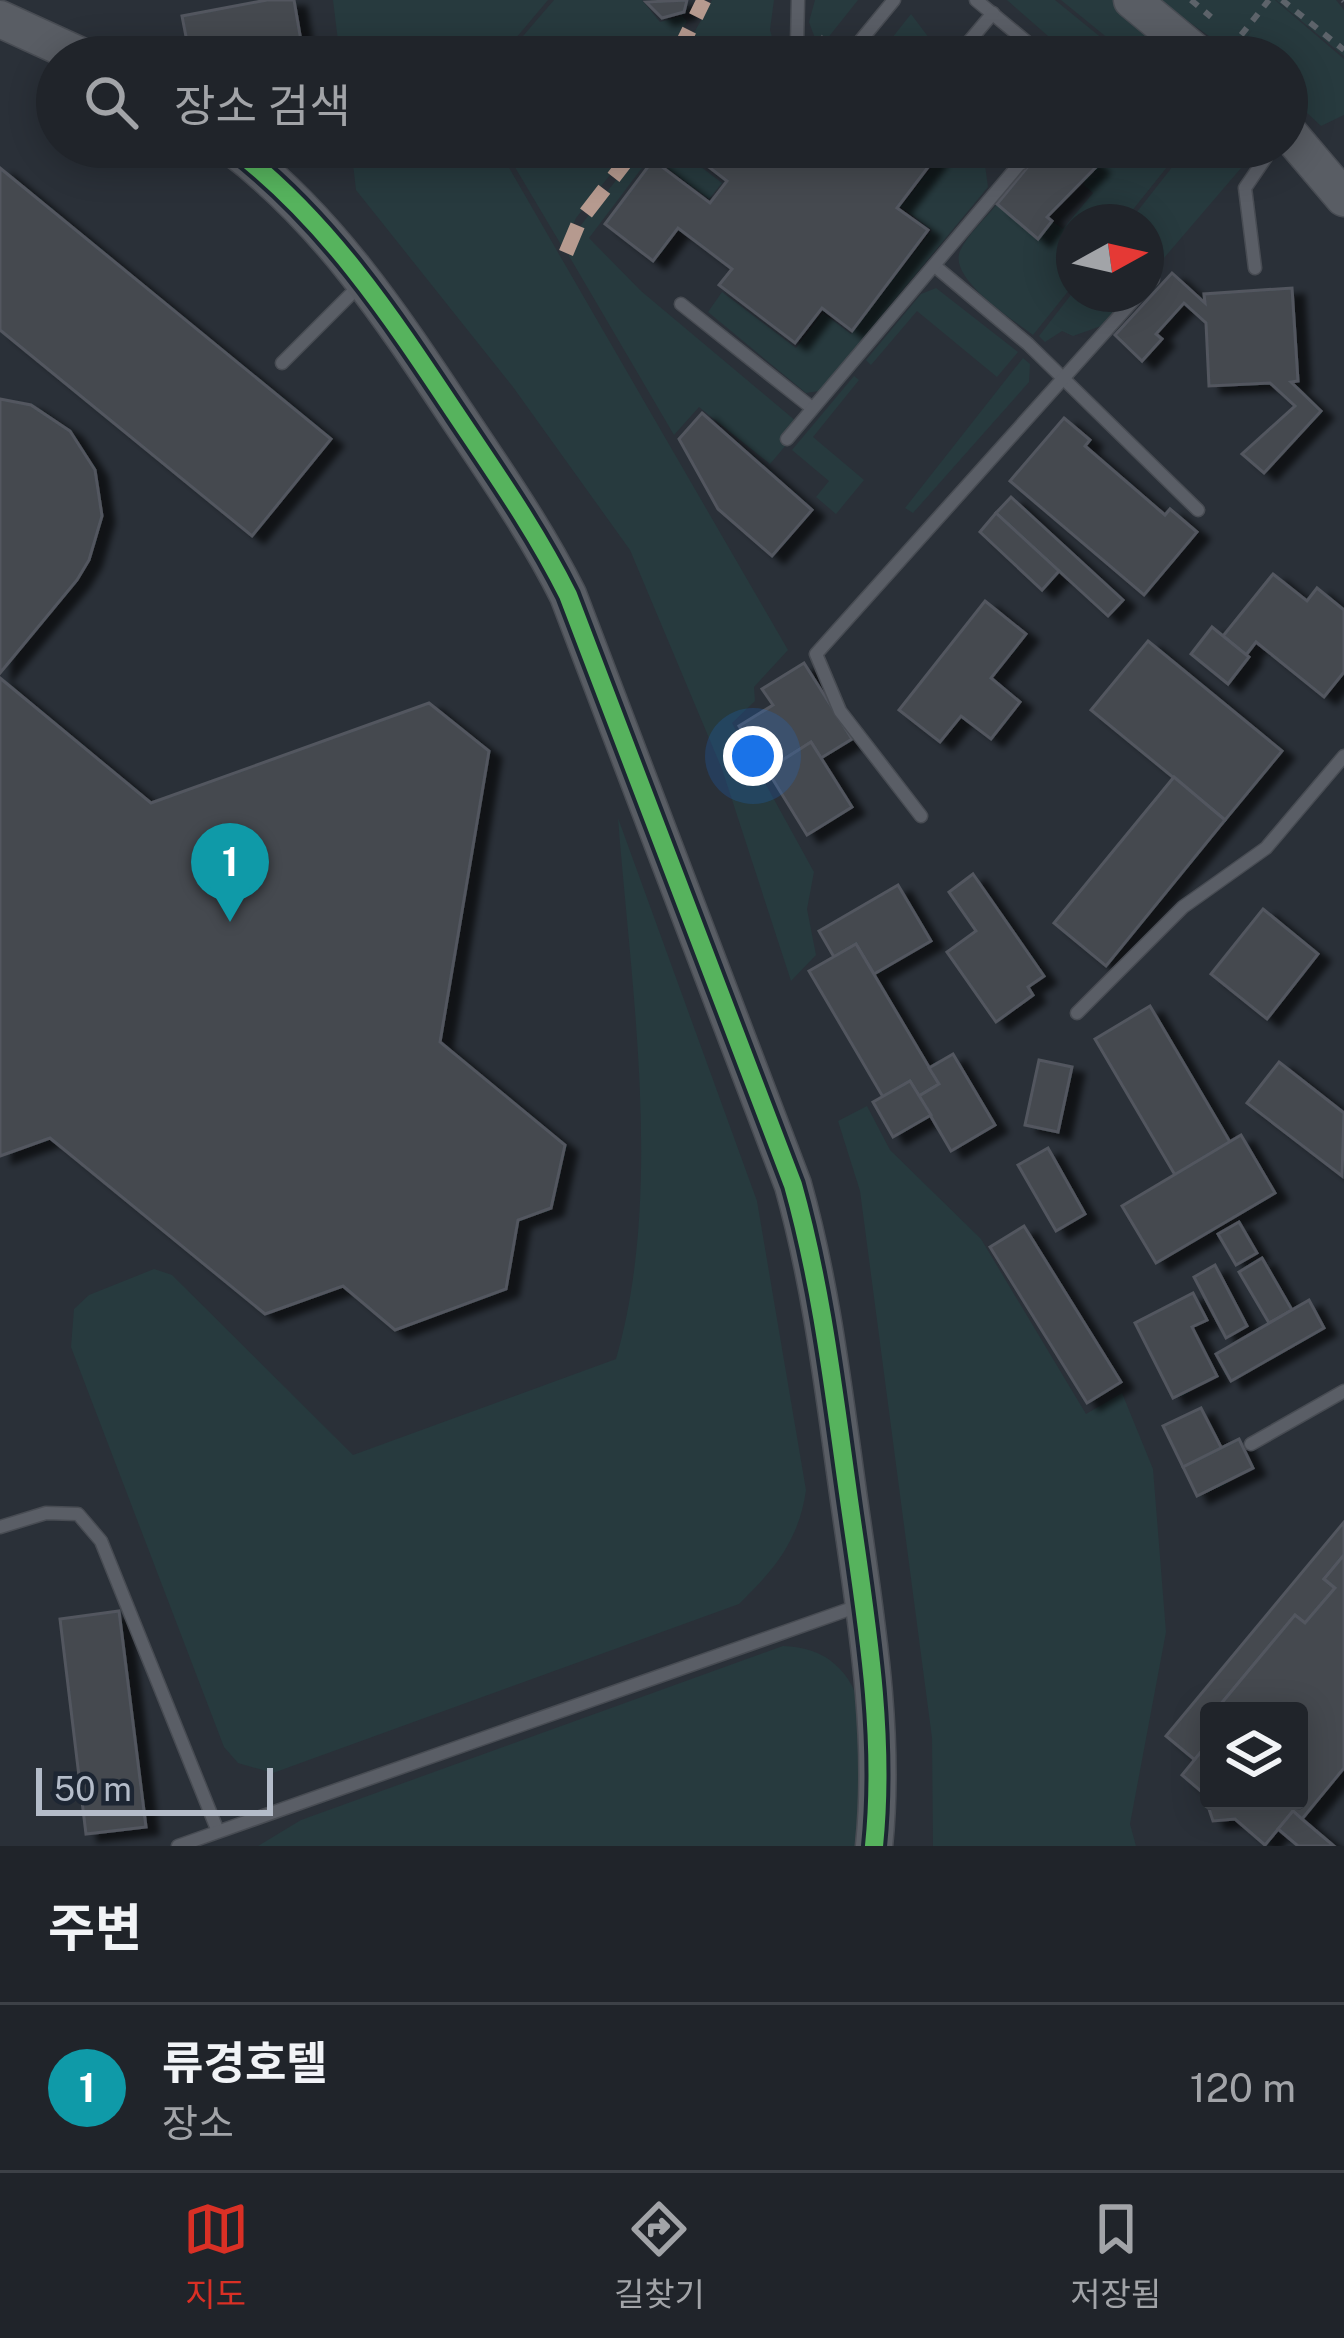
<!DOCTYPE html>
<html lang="ko">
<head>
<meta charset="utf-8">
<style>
  :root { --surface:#20242a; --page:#282c32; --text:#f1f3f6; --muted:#a2a4a8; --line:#3d4147; --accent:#d93025 }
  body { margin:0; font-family:"Public Sans","Noto Sans KR",sans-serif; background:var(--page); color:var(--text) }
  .controls { position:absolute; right:36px; bottom:36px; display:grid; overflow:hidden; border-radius:12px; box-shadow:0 6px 30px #0003 }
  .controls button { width:108px; height:108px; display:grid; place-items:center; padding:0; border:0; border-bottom:3px solid var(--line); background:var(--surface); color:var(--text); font:60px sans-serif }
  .compass { position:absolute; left:1056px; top:204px; width:108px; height:108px; border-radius:50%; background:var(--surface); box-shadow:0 6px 30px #0003; rotate:82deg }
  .scale { position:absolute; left:36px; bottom:30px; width:237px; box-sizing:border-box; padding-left:12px; border:6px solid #b4bcc9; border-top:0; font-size:33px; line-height:42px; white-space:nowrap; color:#b4bcc9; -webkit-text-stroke:9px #1d2633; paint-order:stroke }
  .you { position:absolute; left:753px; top:756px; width:42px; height:42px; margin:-30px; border:9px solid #fff; border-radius:50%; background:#1a73e8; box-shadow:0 0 0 18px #1a73e833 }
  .badge { display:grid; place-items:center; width:78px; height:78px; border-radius:50%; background:var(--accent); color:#fff; font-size:39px; font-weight:700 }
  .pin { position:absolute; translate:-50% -99px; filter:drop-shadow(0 3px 6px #0008) }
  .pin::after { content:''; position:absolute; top:63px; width:42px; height:36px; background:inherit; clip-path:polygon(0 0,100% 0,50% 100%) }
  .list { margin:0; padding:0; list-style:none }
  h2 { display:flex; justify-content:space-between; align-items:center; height:156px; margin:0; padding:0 48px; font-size:51px }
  h2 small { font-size:39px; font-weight:400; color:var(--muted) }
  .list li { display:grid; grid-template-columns:78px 1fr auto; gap:36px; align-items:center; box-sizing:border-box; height:168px; padding:0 48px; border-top:3px solid var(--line) }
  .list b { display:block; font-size:45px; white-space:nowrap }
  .list p { margin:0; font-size:39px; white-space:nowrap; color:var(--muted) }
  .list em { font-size:39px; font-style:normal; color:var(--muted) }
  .icon { flex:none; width:66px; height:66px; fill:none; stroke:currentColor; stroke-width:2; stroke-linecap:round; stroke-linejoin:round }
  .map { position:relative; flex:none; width:1344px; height:1846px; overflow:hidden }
  .search { position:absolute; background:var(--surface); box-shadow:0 6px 30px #0003; left:36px; right:36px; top:36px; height:132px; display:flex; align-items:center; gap:30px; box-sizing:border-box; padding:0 42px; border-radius:66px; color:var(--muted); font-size:45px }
  .sheet { height:324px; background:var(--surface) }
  nav { display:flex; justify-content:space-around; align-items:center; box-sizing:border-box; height:168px; border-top:3px solid var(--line); background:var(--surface); font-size:33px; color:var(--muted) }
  nav a { display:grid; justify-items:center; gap:6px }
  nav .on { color:var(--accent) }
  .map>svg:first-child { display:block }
  .green { fill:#273a3e }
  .building { fill:#444950; stroke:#52575f; stroke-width:3; filter:url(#shadow) }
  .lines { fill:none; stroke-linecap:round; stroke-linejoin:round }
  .lane-casing { stroke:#484c53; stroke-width:15 }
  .secondary-casing { stroke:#484c53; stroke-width:39 }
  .path { stroke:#5d636a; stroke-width:6; stroke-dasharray:9 9; stroke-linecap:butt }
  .lane { stroke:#5a5e66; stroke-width:12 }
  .secondary { stroke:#595d64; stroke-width:36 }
  .quiet { stroke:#b69a8f; stroke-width:15; stroke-dasharray:30 15; stroke-linecap:butt }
  .cycleway-casing { stroke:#1d2633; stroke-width:26 }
  .cycleway { stroke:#56b35d; stroke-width:18 }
</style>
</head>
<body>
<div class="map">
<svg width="1344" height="1846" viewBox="0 0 1344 1846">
  <defs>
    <filter id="shadow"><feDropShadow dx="12" dy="7" stdDeviation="3" flood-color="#0009"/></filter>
  </defs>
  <rect width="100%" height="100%" fill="#2a3038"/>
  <g class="green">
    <polygon points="333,0 548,0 500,57 340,57"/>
    <polygon points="554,0 642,0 660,22 682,16 687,21 667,57 505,57"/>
    <polygon points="712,0 774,0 770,30 778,57 754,46 745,57 681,57"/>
    <polygon points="815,0 858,0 819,49 809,22"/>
    <polygon points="1007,0 1055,0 1125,57 1072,57"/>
    <polygon points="1061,0 1116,0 1187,57 1131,57"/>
    <polygon points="1158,0 1275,0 1344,59 1344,115 1321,126 1287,94 1287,57 1244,57 1237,51 1252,30 1233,53"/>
    <polygon points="1276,0 1336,0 1344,10 1344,56"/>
    <polygon points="911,14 929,38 921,57 877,57"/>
    <polygon points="351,147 497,147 788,650 754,687 755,701 732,723 814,872 807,909 816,955 791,981 722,769 630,550 513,387 356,190"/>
    <polygon points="503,147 632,147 576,218 563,248"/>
    <polygon points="642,147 675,147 722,183 709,199 651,156 589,238 641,291 797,422 798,431 770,464 699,407 674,435 569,256 581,225"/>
    <polygon points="926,147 967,147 985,165 988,187 819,391 806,393 708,312 722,292 796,348 823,313 851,334 932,230 901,207 939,158"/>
    <path d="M 1075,147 L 1183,147 L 1123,222 L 1074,222 L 1074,284 L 1033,335 C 1014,320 948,279 960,251 C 967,235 986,218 997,204 L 1037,238 L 1052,221 L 1063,229 L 1093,193 L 1083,184 L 1097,166 Z"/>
    <polygon points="1188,147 1259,147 1146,279 1146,222 1129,222"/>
    <polygon points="936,288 1018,352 997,377 917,311 871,365 866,360 921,294"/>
    <polygon points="1074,291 1074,294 1132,294 1104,325 1073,336 1062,331 1045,342 1039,336"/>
    <polygon points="1023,358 1030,364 1029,382 913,513 905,508"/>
    <polygon points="854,376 859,380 813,437 864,480 836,514 816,497 829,481 792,450"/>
    <path d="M 618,818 L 757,1201 L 806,1490 C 799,1540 775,1569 739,1604 L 273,1773 L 238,1763 L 224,1747 L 71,1347 L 74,1309 L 89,1295 L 154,1269 L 172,1275 L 353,1455 L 616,1359 C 664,1193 631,988 618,818 Z"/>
    <polygon points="867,1106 890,1150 981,1239 1086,1414 1122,1393 1153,1469 1166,1632 1130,1824 1136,1846 933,1846 932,1738 860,1191 838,1121"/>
    <path d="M 783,1646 C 826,1647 852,1671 862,1713 L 858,1846 L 258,1846 L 301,1820 Z"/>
  </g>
  <g class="building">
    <polygon points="267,0 294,0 301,41 190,57 182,16"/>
    <polygon points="687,0 684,12 662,18 646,2"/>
    <polygon points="822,37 847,57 807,57"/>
    <polygon points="683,147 921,147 935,158 897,208 928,230 852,331 822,308 795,343 719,285 732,269 678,228 653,261 605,224 653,160 710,203 727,181"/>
    <polygon points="1044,147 1075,147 1097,166 1047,217 1052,221 1038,239 997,204"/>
    <polygon points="0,168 331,439 252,536 0,330"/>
    <polygon points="1172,273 1205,303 1204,294 1292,288 1298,381 1291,382 1321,411 1264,473 1242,454 1295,406 1270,383 1209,386 1206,323 1184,303 1156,334 1162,339 1142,361 1115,335"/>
    <polygon points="0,399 31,405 70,431 95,470 102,516 89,560 77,580 0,673"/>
    <polygon points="702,413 812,510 772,556 718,509 679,439"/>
    <polygon points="1064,418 1090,440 1085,446 1165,515 1170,509 1197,532 1144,595 1010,481"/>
    <polygon points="1011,497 1123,600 1108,616 996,513"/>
    <polygon points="996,513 1059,571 1042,590 980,532"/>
    <polygon points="1273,574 1307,601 1317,588 1344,610 1344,672 1324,697 1256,642 1246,655 1223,636"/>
    <polygon points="985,601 1026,634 991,678 1020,702 991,739 961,716 940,742 899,710"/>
    <polygon points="1212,627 1249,657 1228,684 1191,654"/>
    <polygon points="1148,641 1282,751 1225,820 1091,710"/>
    <polygon points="804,663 852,739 821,758 811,742 767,770 739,726 773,705 762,689"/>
    <polygon points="0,678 151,803 429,703 489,751 440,1042 565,1145 551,1208 518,1220 506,1289 395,1330 343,1286 265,1314 50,1138 0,1156"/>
    <polygon points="811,742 852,807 807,835 767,770"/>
    <polygon points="1174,777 1225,820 1106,966 1054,923"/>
    <polygon points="973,874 1044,976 1028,987 1033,995 996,1022 947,952 976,931 949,892"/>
    <polygon points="898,885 931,941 874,974 856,944 834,957 819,931"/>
    <polygon points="1263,909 1318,954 1267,1019 1211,974"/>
    <polygon points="856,944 939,1084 919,1096 910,1081 883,1097 809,971"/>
    <polygon points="1150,1006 1230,1142 1175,1175 1095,1039"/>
    <polygon points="953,1054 995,1125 951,1151 919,1096 939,1084 929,1068"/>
    <polygon points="1039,1060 1072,1067 1058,1132 1025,1125"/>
    <polygon points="1279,1062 1344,1113 1342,1176 1247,1103"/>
    <polygon points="910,1081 931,1115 893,1137 873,1102"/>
    <polygon points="1241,1135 1275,1193 1156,1263 1122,1206"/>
    <polygon points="1048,1148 1085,1214 1056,1231 1018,1165"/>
    <polygon points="1239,1222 1257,1253 1236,1265 1218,1234"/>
    <polygon points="1024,1226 1121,1382 1087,1403 990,1247"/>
    <polygon points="1262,1258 1292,1310 1269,1323 1239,1272"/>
    <polygon points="1215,1265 1247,1326 1226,1338 1194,1277"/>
    <polygon points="1193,1293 1207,1320 1192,1327 1217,1376 1173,1398 1135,1323"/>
    <polygon points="1309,1300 1324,1328 1231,1381 1216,1354"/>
    <polygon points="1201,1408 1222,1449 1183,1467 1163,1426"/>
    <polygon points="1239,1439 1253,1468 1197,1496 1183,1467"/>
    <polygon points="1344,1522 1344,1555 1324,1579 1335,1588 1305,1623 1295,1615 1215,1711 1209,1711 1203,1726 1209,1742 1195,1760 1166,1736"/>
    <polygon points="1344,1555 1344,1768 1302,1819 1293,1811 1265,1845 1235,1819 1213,1821 1208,1806 1210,1801 1299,1801 1299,1711 1215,1711 1295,1615 1305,1623 1335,1588 1324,1579"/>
    <polygon points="119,1611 146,1827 86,1834 60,1619"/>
    <polygon points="1209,1742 1209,1798 1182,1775"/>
    <polygon points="1293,1811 1302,1819 1334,1846 1298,1846 1278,1829"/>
  </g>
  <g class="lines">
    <defs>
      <g id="lane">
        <polyline points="798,0 797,43 804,57"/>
        <polyline points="976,0 1045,57"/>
        <polyline points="852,51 894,0"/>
        <polyline points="956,57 993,13"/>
        <polyline points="1001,147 1022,163"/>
        <polyline points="936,267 1028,344 1198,510"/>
        <polyline points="1255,268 1245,188 1273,147"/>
        <polyline points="1146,286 1153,279"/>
        <polyline points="681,304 812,408"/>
        <polyline points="282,363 361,284"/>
        <polyline points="787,439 1034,147"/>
        <polyline points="921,816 840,711 816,654 1139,294"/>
        <polyline points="1077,1013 1183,907 1266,848 1344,756"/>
        <polyline points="1251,1444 1344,1391"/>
        <polyline points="0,1527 46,1513 78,1514 101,1541 217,1829"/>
        <polyline points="178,1846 861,1605"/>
      </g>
      <g id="secondary">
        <polyline points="1132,0 1201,57"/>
        <polyline points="0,19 83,57"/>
        <polyline points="1287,131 1344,198"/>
        <path d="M 232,147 C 327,219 391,316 456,414 C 496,474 536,531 568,595 L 793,1185 C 822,1288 834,1394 849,1500 C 865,1613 886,1731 874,1846"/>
      </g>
    </defs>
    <use href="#lane" class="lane-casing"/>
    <use href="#secondary" class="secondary-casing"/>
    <g class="path">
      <polyline points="1191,0 1211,17"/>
      <polyline points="1282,0 1344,50"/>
      <polyline points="1343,0 1344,1"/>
      <polyline points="1230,49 1269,0"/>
    </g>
    <use href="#lane" class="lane"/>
    <use href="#secondary" class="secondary"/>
    <g class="quiet">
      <polyline points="676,57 704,0"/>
      <polyline points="566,253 579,222 637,147"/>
    </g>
    <defs>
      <path id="cycleway" d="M 232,147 C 327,219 391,316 456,414 C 496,474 536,531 568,595 L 793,1185 C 822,1288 834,1394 849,1500 C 865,1613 886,1731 874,1846"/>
    </defs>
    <use href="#cycleway" class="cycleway-casing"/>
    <use href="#cycleway" class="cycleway"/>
  </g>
</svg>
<div class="controls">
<button><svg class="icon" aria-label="layers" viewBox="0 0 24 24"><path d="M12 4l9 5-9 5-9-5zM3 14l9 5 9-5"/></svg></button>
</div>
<svg class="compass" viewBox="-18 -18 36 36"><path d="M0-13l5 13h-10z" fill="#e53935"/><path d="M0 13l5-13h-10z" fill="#a2a4a8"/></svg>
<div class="scale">50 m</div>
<div class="you"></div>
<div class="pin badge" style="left:230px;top:922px;background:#0f9aa8">1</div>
<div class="search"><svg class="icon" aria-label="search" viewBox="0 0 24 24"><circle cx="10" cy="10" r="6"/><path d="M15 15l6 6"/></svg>장소 검색</div>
</div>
<section class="sheet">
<h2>주변<small></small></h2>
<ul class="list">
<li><span class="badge" style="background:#0f9aa8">1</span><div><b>류경호텔</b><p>장소</p></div><em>120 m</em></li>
</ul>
</section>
<nav>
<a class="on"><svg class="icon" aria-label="map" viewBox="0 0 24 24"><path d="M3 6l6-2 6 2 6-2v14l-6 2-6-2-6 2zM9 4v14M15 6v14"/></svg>지도</a>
<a><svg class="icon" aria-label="directions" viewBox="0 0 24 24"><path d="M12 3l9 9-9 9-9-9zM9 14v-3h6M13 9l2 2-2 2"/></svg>길찾기</a>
<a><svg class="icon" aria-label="saved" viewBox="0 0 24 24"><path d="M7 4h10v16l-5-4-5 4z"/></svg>저장됨</a>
</nav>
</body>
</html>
